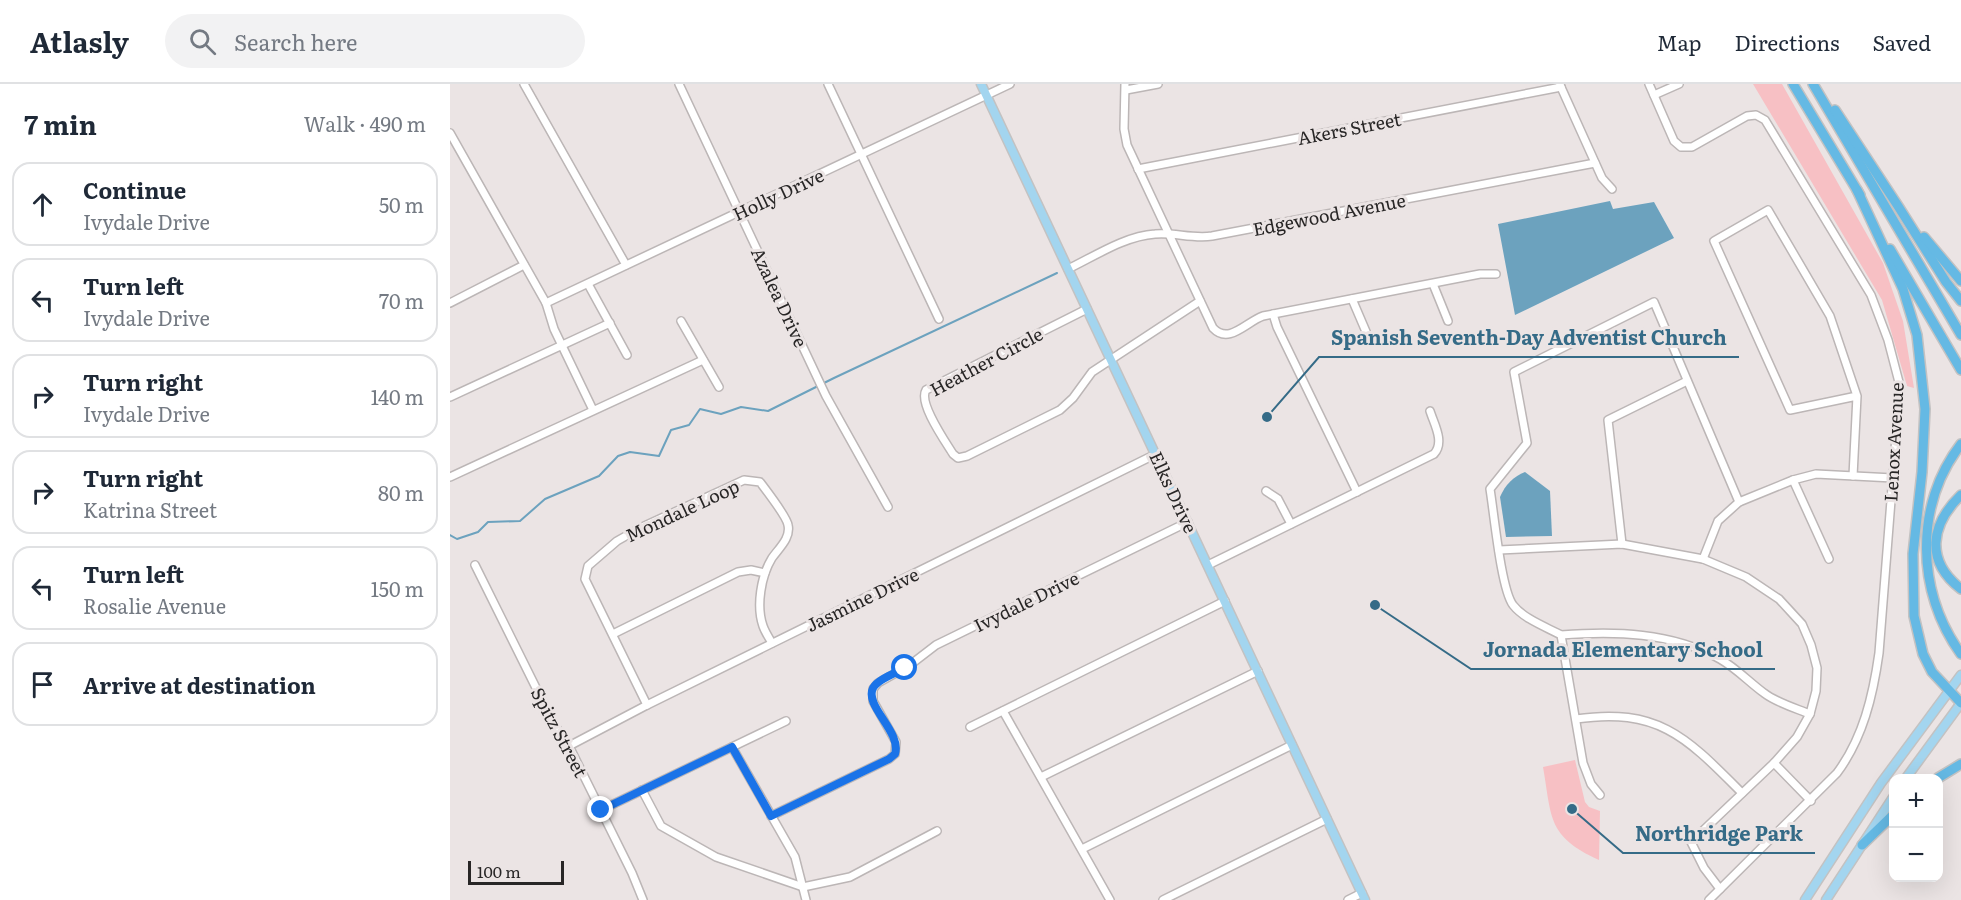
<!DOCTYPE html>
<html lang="en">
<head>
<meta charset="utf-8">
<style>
  :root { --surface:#fff; --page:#f2f2f3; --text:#1f2937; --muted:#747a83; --line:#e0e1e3 }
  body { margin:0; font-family:Literata,serif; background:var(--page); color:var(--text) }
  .controls { position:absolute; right:18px; bottom:18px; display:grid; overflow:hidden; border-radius:12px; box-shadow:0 6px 24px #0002 }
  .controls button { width:54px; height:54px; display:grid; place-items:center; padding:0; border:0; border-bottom:2px solid var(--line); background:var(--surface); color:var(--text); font:30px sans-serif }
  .scale { position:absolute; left:18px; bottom:15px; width:96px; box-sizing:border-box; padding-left:6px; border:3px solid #282626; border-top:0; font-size:16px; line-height:21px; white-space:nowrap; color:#282626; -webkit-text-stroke:4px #ebe4e4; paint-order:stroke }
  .stop { position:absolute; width:18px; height:18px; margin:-14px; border:4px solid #1a73e8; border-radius:50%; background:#fff }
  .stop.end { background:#1a73e8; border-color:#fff; box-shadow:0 2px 6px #0008 }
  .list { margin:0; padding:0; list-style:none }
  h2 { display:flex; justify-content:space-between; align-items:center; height:78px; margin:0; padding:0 24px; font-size:26px }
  h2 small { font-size:20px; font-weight:400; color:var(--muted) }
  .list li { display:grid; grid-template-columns:39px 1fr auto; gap:18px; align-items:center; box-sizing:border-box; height:84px; margin:0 12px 12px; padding:0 12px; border:2px solid var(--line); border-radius:18px }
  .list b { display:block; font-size:22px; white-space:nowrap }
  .list p { margin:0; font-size:20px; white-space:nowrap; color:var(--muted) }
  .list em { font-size:20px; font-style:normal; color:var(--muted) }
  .icon { flex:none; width:33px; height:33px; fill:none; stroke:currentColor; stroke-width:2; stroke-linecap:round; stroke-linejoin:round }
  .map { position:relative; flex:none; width:1511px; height:816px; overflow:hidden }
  header { display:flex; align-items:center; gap:36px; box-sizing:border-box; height:84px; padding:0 30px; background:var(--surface); border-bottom:2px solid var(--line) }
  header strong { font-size:28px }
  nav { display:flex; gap:33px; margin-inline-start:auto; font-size:21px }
  .search { width:420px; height:54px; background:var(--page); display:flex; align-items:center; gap:15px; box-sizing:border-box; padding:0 21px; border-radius:33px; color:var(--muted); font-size:22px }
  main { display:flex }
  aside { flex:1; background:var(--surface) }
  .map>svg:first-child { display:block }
  .green { fill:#f7c0c4 }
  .water { fill:#6ca2be }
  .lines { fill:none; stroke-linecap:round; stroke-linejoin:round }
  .stream { stroke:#6ca2be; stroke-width:2 }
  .minor-casing { stroke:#bcb6b6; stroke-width:10 }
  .major-casing { stroke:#c3c2c2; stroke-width:11 }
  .highway-casing { stroke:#c3c2c2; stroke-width:12 }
  .minor { stroke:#fff; stroke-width:7 }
  .major { stroke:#a3d5ef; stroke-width:8 }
  .highway { stroke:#65b9e4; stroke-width:9 }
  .route { stroke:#1a73e8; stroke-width:8 }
  .labels { text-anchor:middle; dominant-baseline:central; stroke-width:6; stroke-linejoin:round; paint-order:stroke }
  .street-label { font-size:18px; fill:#282626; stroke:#ebe4e4 }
  .leader { fill:none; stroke:#356b87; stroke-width:2 }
  .callout-dot { fill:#356b87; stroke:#ebe4e4; stroke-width:2 }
  .callout-label { font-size:20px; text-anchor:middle; font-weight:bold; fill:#356b87; stroke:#ebe4e4; stroke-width:6; stroke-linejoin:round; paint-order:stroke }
</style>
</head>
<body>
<header>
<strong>Atlasly</strong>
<div class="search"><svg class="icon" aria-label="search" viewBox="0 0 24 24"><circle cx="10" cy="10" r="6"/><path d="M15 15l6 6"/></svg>Search here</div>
<nav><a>Map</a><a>Directions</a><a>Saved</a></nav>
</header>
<main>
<aside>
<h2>7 min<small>Walk · 490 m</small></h2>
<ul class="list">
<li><svg class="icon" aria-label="ahead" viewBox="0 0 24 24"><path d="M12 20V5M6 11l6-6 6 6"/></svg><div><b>Continue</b><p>Ivydale Drive</p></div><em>50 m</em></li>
<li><svg class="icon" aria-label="left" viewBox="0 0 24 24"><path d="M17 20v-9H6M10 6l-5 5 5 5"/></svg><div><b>Turn left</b><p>Ivydale Drive</p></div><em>70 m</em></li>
<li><svg class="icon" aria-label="right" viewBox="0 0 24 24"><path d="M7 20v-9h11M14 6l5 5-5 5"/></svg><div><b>Turn right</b><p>Ivydale Drive</p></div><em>140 m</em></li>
<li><svg class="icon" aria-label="right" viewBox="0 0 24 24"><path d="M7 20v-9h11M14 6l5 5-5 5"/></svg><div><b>Turn right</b><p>Katrina Street</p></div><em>80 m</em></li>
<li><svg class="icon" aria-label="left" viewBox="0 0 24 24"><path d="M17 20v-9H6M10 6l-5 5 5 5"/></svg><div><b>Turn left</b><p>Rosalie Avenue</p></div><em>150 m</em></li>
<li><svg class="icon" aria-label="arrive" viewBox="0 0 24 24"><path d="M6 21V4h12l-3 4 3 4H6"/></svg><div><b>Arrive at destination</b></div></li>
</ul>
</aside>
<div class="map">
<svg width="1511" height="816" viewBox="0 0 1511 816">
  <rect width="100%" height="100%" fill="#ebe4e4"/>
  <g class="green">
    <polygon points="1303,0 1332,0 1433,179 1453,237 1464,304 1457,302 1432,216"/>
    <path d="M 1125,676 L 1135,718 L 1139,723 L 1150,727 L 1149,776 C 1097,752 1102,734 1093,683 Z"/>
  </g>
  <g class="water">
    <polygon points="1160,117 1163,125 1204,118 1224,154 1065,231 1048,140"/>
    <path d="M 1075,388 L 1100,407 L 1102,452 L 1056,453 L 1050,413 C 1055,401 1064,392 1075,388 Z"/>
  </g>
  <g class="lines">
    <polyline class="stream" points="0,451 7,455 28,448 38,438 70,437 95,415 149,392 168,372 180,368 209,372 221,346 239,341 250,325 271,330 291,323 318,327 384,294 607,189"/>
    <defs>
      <g id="minor">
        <polyline points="74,0 176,181"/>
        <polyline points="229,0 376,312 438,423"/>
        <polyline points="378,0 489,235"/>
        <path d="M 675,0 L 674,45 L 677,61 L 763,244 C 779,261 796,238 813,232 L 1030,190 L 1046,190"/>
        <path d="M 1199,0 L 1224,57 L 1231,63 L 1242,63 L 1297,32 L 1306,31 L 1315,36 L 1421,211 L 1438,256 L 1450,302 L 1429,569 C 1423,612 1413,654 1387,689 L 1259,816"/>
        <polyline points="1110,1 1152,94 1162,105"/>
        <polyline points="676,6 708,0"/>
        <polyline points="1204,11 1229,0"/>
        <polyline points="0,49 96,219 104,245 143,326"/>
        <polyline points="688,85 1111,3"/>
        <path d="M 618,185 C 645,172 675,152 705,150 C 724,148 742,155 762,152 L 1145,79"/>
        <polyline points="138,200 177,271"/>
        <polyline points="983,200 998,237"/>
        <polyline points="902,215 917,250 926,258"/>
        <polyline points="0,219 74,181"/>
        <polyline points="96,219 560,0"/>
        <path d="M 637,225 L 476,306 C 468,319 495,357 503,370 L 508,374 L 517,372 L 610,326 L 623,314 L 642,288 L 750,217"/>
        <polyline points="823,230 827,243 907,408"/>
        <polyline points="231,237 269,303"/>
        <polyline points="0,313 160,239"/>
        <polyline points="1403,392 1407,312 1380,232 1318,126 1264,157 1340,326 1407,312"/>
        <polyline points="0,393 253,276"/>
        <polyline points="1343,396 1379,475"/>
        <polyline points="816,407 828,415 841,440"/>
        <polyline points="1172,460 1158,336 1237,297"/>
        <polyline points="1049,466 1172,460 1253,475 1296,493 1329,515 1352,540 1361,561 1367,584 1366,607 1360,630 1347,653 1324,679 1241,758 1254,784 1270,805"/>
        <polyline points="1253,475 1268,437 1289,418 1343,396 1366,390 1443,394"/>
        <polyline points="25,481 104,640 119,662 182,789 193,816"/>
        <path d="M 758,481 L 984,370 C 995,358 984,340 980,327"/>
        <polyline points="163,550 288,488 301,486 315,489"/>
        <path d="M 1111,551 C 1165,547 1221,548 1270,575 C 1286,584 1299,598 1314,609 C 1327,619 1345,624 1360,630"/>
        <path d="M 197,621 L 135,495 L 138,482 L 167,457 L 190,444 L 294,396 L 310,398 C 316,406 337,433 338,441 C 341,454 329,464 322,474 C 311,492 306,522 313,542 C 315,548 319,554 322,559"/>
        <polyline points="553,627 660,816"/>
        <path d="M 1126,635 C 1209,623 1237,654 1292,709"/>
        <polyline points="520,643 775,517"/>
        <polyline points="119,662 197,621 706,370"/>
        <polyline points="282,663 345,773 356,816"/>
        <polyline points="1324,679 1361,717"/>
        <polyline points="591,693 808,587"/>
        <polyline points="192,706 211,742 266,773 353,803 400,793 487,747"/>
        <path d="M 1150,711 L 1141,700 L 1133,679 L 1111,551 C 1096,543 1074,535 1063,521 C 1051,505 1044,429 1040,405 L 1077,359 L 1064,288 L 1204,218 L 1289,418"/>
        <polyline points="151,726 336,637"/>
        <polyline points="321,732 439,675 445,670 446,658 423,617 423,605 428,599 460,581 486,561 738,438"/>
        <polyline points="632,765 842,661"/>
        <polyline points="713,816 877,735"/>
        <polyline points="898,816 912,809"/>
      </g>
      <g id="major">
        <polyline points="531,0 915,816"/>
        <polyline points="1456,694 1511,619"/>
        <polyline points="1355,816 1431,699 1511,591"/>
        <polyline points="1376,816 1444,712"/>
      </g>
      <g id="highway">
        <polyline points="1343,0 1410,111"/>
        <polyline points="1363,0 1511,251"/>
        <polyline points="1385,26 1448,122 1496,198 1511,217"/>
        <polyline points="1407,106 1453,205 1467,251 1475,325 1472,388 1463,470 1464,532 1473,570 1482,588 1511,619"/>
        <polyline points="1474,153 1511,197"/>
        <polyline points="1440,165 1511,286"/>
        <path d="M 1511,360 C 1464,421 1466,508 1511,570"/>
        <path d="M 1511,411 C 1480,441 1475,477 1511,505"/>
        <polyline points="1488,694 1511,680"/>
        <polyline points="1412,761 1444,730"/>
      </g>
    </defs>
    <use href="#minor" class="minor-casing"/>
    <use href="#major" class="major-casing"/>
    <use href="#highway" class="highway-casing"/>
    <use href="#minor" class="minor"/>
    <use href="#major" class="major"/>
    <use href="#highway" class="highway"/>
  </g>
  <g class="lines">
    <path class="route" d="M 151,726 L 282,663 L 321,732 L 439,675 L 445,670 C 452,648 414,622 423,604 C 428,595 446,589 455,584"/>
  </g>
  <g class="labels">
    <g class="street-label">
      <text transform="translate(899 44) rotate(-11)">Akers Street</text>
      <text transform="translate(328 110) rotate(-25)">Holly Drive</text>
      <text transform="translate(879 130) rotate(-11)">Edgewood Avenue</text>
      <text transform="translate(330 213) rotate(65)">Azalea Drive</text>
      <text transform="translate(536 277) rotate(-28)">Heather Circle</text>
      <text transform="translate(1443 358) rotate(-87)">Lenox Avenue</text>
      <text transform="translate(724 408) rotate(65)">Elks Drive</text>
      <text transform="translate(232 426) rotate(-25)">Mondale Loop</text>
      <text transform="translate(412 515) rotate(-26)">Jasmine Drive</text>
      <text transform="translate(576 517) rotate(-26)">Ivydale Drive</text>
      <text transform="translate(110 648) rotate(62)">Spitz Street</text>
    </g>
  </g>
  <path class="leader" d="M817 333L869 273H1289M925 521L1021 585H1325M1122 725L1173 769H1365"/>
  <g class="callout-dot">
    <circle cx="817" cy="333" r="6"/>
    <circle cx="925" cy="521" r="6"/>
    <circle cx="1122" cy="725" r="6"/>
  </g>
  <g class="callout-label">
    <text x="1079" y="261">Spanish Seventh-Day Adventist Church</text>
    <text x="1173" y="573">Jornada Elementary School</text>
    <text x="1269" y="757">Northridge Park</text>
  </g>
</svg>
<div class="controls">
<button>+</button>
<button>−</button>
</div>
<div class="scale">100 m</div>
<div class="stop" style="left:455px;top:584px"></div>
<div class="stop end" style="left:151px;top:726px"></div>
</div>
</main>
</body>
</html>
